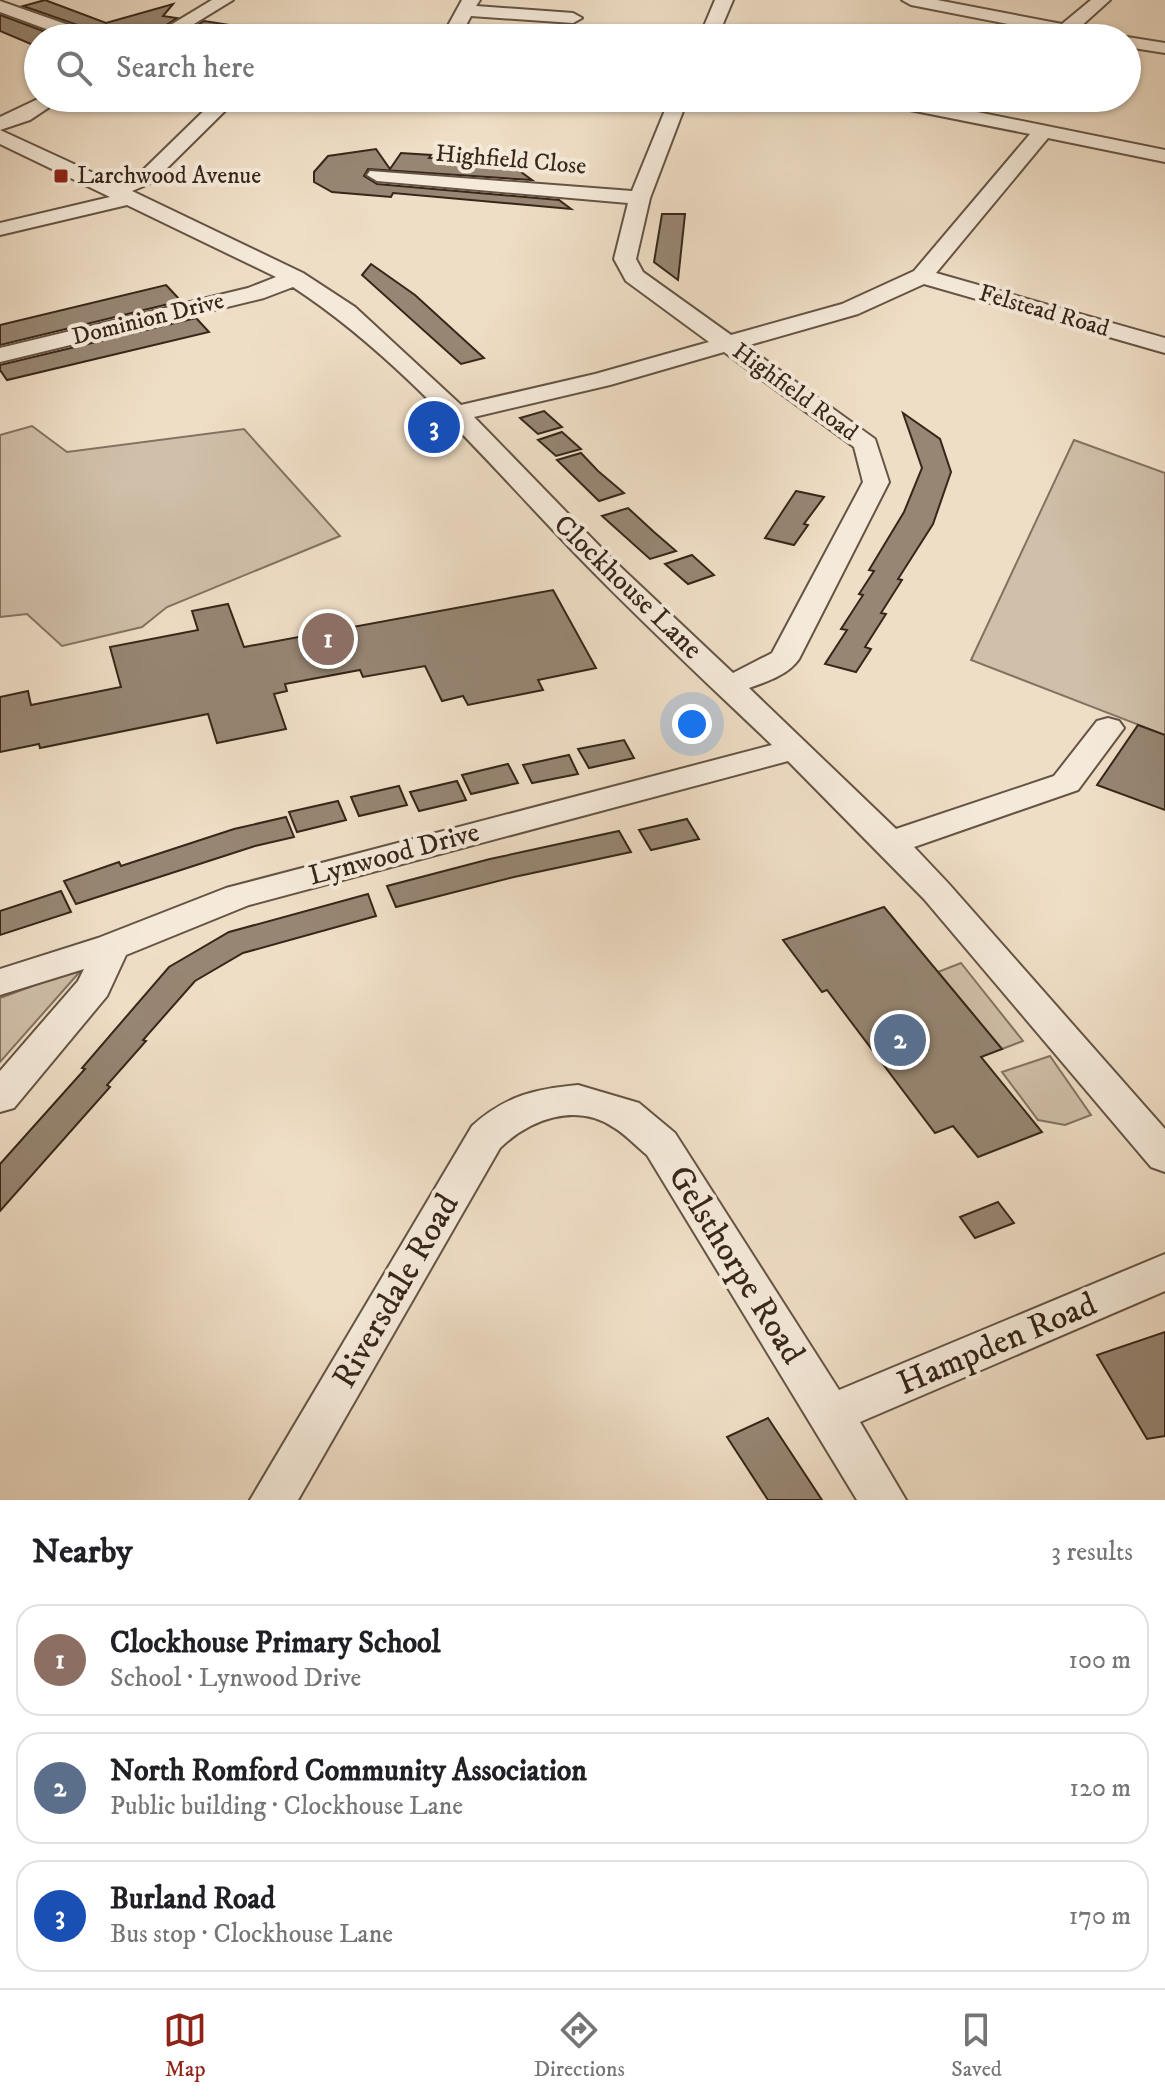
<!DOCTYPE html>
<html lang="en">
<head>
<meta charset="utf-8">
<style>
  :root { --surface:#fff; --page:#f6f6f6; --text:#202124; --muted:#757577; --line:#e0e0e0; --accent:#8f2418 }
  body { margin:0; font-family:"IM FELL DW Pica",serif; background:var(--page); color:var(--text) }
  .you { position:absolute; left:692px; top:724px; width:28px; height:28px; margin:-20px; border:6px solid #fff; border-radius:50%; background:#1a73e8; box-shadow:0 0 0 12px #1a73e833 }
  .badge { display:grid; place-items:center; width:52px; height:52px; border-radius:50%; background:var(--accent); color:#fff; font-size:26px; font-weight:700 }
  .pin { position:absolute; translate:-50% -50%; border:4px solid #fff; box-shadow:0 2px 8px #0006 }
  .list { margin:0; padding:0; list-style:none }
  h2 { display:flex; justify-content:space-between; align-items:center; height:104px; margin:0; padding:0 32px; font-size:34px }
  h2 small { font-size:26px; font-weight:400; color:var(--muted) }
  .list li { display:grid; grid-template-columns:52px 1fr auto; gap:24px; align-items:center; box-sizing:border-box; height:112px; margin:0 16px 16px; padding:0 16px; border:2px solid var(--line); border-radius:24px }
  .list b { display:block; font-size:30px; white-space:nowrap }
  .list p { margin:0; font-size:26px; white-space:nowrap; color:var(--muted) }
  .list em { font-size:26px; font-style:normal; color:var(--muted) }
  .icon { flex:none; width:44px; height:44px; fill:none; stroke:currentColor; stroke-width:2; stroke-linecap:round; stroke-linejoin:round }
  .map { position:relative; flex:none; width:1165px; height:1500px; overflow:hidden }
  .search { position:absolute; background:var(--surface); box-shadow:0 2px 6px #0004; left:24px; right:24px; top:24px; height:88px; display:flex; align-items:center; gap:20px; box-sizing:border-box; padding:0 28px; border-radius:44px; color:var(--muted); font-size:30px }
  .sheet { height:488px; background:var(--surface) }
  nav { display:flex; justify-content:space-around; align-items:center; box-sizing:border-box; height:112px; border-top:2px solid var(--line); background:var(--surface); font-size:22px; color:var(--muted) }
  nav a { display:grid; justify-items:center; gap:4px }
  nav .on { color:var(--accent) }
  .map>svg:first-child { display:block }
  .green { fill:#d0bfa9; stroke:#847261; stroke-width:2 }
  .building { fill:#978673; stroke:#372619; stroke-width:2 }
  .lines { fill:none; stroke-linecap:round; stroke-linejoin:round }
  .minor-casing { stroke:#655444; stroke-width:4 }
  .minor { fill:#f5eada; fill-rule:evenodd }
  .poi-dot { fill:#8f2418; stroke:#f5eada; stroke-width:3 }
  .labels { text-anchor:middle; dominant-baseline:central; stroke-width:8; stroke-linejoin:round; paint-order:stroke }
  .far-street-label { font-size:24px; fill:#372619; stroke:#f5eada }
  .far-poi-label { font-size:24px; fill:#372619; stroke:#f5eada; text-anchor:start }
  .street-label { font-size:28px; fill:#372619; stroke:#f5eada }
  .near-street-label { font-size:34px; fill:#372619; stroke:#f5eada }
</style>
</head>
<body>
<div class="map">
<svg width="1165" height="1500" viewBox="0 0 1165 1500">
  <rect width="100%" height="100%" fill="#efdec6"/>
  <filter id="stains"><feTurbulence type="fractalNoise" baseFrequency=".0025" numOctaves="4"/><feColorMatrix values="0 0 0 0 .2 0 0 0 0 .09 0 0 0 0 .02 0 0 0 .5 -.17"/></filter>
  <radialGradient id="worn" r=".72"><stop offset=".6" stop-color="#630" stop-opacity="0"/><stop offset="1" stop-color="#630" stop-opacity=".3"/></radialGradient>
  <g class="green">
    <polygon points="32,426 67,452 244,429 340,536 167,607 142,627 62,646 27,614 0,617 0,435"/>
    <polygon points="1074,440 1165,473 1165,735 971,660"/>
    <polygon points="961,963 1023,1041 1002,1049 938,972"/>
    <polygon points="84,967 0,1062 0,998"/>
    <polygon points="1050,1056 1091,1115 1065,1125 1038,1120 1002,1072"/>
  </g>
  <g class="building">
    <polygon points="45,0 106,23 173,4 163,16 177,18 146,38 100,38 95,31 23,6"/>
    <polygon points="0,15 62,38 38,38 38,47 0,31"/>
    <polygon points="204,21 230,25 229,38 177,38"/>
    <polygon points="376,149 390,169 401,153 431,155 429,158 510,164 532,180 368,169 364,176 377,184 559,200 571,209 393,193 391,197 332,192 314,182 314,172 328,156"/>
    <polygon points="662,214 685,214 678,280 654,262"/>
    <polygon points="371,264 415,295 484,358 461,364 362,275"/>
    <polygon points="166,285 181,301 0,345 0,325"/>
    <polygon points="196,318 209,332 7,380 0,370 0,365"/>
    <polygon points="544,411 562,427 538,434 520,418"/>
    <polygon points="903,413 940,439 951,472 933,524 898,579 902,580 881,613 886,614 865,647 871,649 856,672 825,664 847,630 841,629 863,595 859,594 874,571 869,570 904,512 922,468"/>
    <polygon points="562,432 581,449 556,456 538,440"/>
    <polygon points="581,453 598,471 624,493 599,501 557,460"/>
    <polygon points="796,491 824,497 804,524 808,525 794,545 765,538"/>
    <polygon points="628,508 654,532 676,551 650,559 602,516"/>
    <polygon points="692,555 714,575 688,584 665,564"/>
    <polygon points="553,590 596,668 538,680 543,690 468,705 463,696 442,701 425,666 363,677 360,670 285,684 287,691 274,694 286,729 217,743 208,714 40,748 39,744 0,752 0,697 28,691 31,705 121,687 110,647 198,630 192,611 228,604 244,647"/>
    <polygon points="1138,725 1165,735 1165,810 1097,785"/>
    <polygon points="624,740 634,758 589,768 578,749"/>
    <polygon points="569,755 578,774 532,783 523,765"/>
    <polygon points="508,764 518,783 471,794 462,775"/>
    <polygon points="457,781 466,800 419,811 410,792"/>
    <polygon points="399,786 407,805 359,816 351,797"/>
    <polygon points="338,801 346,820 297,832 289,812"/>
    <polygon points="286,817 294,837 255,846 76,904 64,881 119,862 121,866 234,829"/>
    <polygon points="687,819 699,839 651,850 639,830"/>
    <polygon points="619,831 631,852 514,877 396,907 387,886 490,859"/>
    <polygon points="61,891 71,912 0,935 0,911"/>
    <polygon points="368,894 376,916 243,953 195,981 143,1040 146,1041 107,1085 110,1087 0,1211 0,1164 85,1069 82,1068 169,967 229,932"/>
    <polygon points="884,907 1002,1049 981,1057 1042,1132 978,1157 953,1126 935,1133 827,990 822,992 783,940"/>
    <polygon points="998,1202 1014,1223 975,1238 960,1217"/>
    <polygon points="1165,1332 1165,1436 1147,1439 1097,1355"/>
    <polygon points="768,1418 822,1500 768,1500 727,1437"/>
  </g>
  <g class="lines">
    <defs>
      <g id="minor">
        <polygon points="212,0 233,0 171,38 149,38"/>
        <polygon points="462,0 480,0 476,6 573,13 582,18 573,23 471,16 463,31 465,38 447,38 445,31"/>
        <polygon points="715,0 733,0 717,38 699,38"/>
        <polygon points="902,0 937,0 1062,24 1091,0 1110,0 1079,28 1112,34 1115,38 1079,38 911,5"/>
        <polygon points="0,1 94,34 97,38 71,38 0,12"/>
        <polygon points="1127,37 1165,43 1165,53 1127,47 1127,38 1122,38"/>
        <polygon points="40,98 63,98 30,120 0,130 0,117"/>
        <path d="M 217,98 L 236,100 L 153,182 L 132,191 L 303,273 L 355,307 L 461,405 L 595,374 L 709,342 L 626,281 L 614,259 L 628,203 L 377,181 L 367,175 L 370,171 L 632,191 L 670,98 L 688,98 L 650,198 L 636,259 L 643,272 L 731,335 L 842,304 L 914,271 L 1030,134 L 880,104 L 871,98 L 908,98 L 1165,150 L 1165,162 L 1048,138 L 936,273 L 1165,338 L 1165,353 L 924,284 L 858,314 L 746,346 L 875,439 L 889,482 L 799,659 C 788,675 766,682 749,688 L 896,829 L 1054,776 L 1097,721 L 1108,718 L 1119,721 L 1124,728 L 1078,790 L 914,847 L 948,883 L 1165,1129 L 1165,1172 L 1151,1167 L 924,899 L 788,761 L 249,905 L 126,955 L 107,996 L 14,1108 L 0,1112 L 0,1071 L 78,981 L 84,969 L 0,995 L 0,969 L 98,938 L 226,888 L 772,745 C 703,679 633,614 567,545 C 481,455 397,355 293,287 L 264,298 L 0,362 L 0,348 L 248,288 L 276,277 L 127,205 L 0,235 L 0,223 L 110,197 L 0,144 L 0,130 L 115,183 L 139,174 ZM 724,352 L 854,447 L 863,482 L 772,653 L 733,673 L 611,558 L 474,417 L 610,385 Z"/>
        <path d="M 578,1085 L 639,1103 L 675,1133 L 839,1390 L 1165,1254 L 1165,1291 L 860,1422 L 906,1500 L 857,1500 L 647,1155 C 636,1146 625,1134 613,1127 C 575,1102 529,1120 500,1148 L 298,1500 L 250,1500 L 472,1126 C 505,1096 535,1089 578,1085 Z"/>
      </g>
    </defs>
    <use href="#minor" class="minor-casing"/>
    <use href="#minor" class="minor"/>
  </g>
  <rect class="poi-dot" x="53" y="168" width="16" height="16" rx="4"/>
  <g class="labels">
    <g class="far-street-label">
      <text transform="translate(511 160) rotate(5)">Highfield Close</text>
      <text transform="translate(1044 311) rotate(16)">Felstead Road</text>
      <text transform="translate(148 319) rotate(-14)">Dominion Drive</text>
      <text transform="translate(795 392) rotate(36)">Highfield Road</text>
    </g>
    <g class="far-poi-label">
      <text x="77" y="176">Larchwood Avenue</text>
    </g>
    <g class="street-label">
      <text transform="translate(628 587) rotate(44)">Clockhouse Lane</text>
      <text transform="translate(394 854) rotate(-15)">Lynwood Drive</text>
    </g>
    <g class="near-street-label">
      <text transform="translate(736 1265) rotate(58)">Gelsthorpe Road</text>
      <text transform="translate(396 1291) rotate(-60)">Riversdale Road</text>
      <text transform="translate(997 1344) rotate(-23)">Hampden Road</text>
    </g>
  </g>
  <rect width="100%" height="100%" filter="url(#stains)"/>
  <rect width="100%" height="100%" fill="url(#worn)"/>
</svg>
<div class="you"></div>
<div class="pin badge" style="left:328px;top:639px;background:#8d6e63">1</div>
<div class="pin badge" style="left:900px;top:1040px;background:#5c6f8a">2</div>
<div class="pin badge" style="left:434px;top:427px;background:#1a4fb4">3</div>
<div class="search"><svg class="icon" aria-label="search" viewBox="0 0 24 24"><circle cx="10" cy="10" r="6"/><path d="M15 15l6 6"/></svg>Search here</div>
</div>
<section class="sheet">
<h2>Nearby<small>3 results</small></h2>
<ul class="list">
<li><span class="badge" style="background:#8d6e63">1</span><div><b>Clockhouse Primary School</b><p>School · Lynwood Drive</p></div><em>100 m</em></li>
<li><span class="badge" style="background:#5c6f8a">2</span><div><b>North Romford Community Association</b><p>Public building · Clockhouse Lane</p></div><em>120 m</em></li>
<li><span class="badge" style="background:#1a4fb4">3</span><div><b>Burland Road</b><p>Bus stop · Clockhouse Lane</p></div><em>170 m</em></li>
</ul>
</section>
<nav>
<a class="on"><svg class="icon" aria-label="map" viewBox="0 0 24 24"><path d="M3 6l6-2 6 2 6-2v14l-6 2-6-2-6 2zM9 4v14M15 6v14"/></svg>Map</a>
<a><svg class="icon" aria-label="directions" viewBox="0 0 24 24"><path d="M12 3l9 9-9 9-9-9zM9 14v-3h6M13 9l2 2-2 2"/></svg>Directions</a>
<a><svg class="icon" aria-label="saved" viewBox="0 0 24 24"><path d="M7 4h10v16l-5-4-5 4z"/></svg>Saved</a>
</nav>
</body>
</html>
